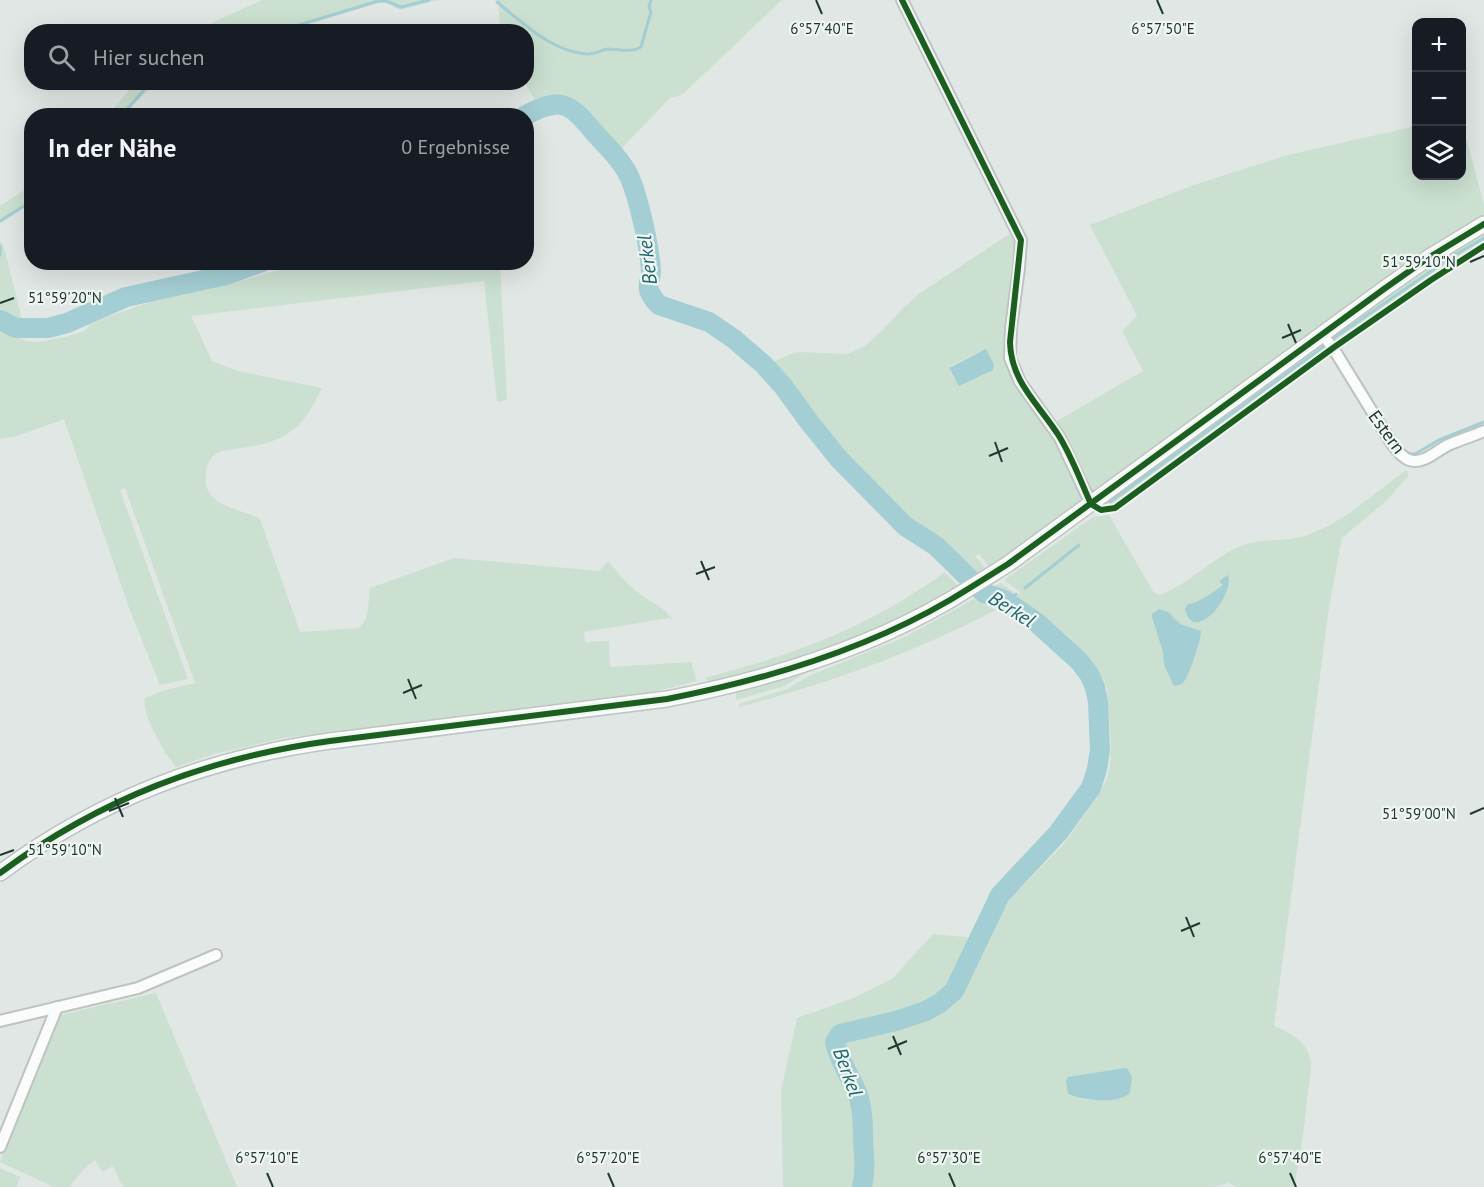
<!DOCTYPE html>
<html lang="de">
<head>
<meta charset="utf-8">
<style>
  :root { --surface:#171b24; --page:#242831; --text:#f1f3f6; --muted:#9ea1a6; --line:#363941 }
  body { margin:0; font-family:"PT Sans",sans-serif; background:var(--page); color:var(--text) }
  .controls { position:absolute; right:18px; top:18px; display:grid; overflow:hidden; border-radius:12px; box-shadow:0 6px 24px #0002 }
  .controls button { width:54px; height:54px; display:grid; place-items:center; padding:0; border:0; border-bottom:2px solid var(--line); background:var(--surface); color:var(--text); font:30px sans-serif }
  .list { margin:0; padding:0; list-style:none }
  h2 { display:flex; justify-content:space-between; align-items:center; height:78px; margin:0; padding:0 24px; font-size:26px }
  h2 small { font-size:20px; font-weight:400; color:var(--muted) }
  .icon { flex:none; width:33px; height:33px; fill:none; stroke:currentColor; stroke-width:2; stroke-linecap:round; stroke-linejoin:round }
  .map { position:relative; flex:none; width:1484px; height:1187px; overflow:hidden }
  .search { position:absolute; background:var(--surface); box-shadow:0 6px 24px #0002; left:24px; top:24px; width:510px; height:66px; display:flex; align-items:center; gap:15px; box-sizing:border-box; padding:0 21px; border-radius:24px; color:var(--muted); font-size:22px }
  .panel { position:absolute; background:var(--surface); box-shadow:0 6px 24px #0002; left:24px; top:108px; width:510px; height:162px; border-radius:24px }
  .map>svg:first-child { display:block }
  .green { fill:#cbe0d0; fill-rule:evenodd }
  .water { fill:#a3ced3 }
  .lines { fill:none; stroke-linecap:round; stroke-linejoin:round }
  .stream { stroke:#a3ced3; stroke-width:3 }
  .river { stroke:#a3ced3; stroke-width:20 }
  .street-casing { stroke:#bec3c1; stroke-width:14 }
  .secondary-casing { stroke:#bec4c1; stroke-width:18 }
  .street { stroke:#fafbfb; stroke-width:10 }
  .secondary { stroke:#fafbfb; stroke-width:15 }
  .cycleway-casing { stroke:#eff6f2; stroke-width:10 }
  .cycleway { stroke:#1b5e20; stroke-width:6 }
  .ticks { fill:none; stroke:#213831; stroke-width:2 }
  .labels { text-anchor:middle; dominant-baseline:central; stroke-width:4.5; stroke-linejoin:round; paint-order:stroke }
  .street-label { font-size:18px; fill:#213831; stroke:#eff6f2 }
  .water-label { font-size:20px; font-style:italic; fill:#1f6670; stroke:#eff6f2 }
  .ticks-label { font-size:15px; text-anchor:middle; fill:#213831; stroke:#eff6f2; stroke-width:4.5; stroke-linejoin:round; paint-order:stroke }
</style>
</head>
<body>
<div class="map">
<svg width="1484" height="1187" viewBox="0 0 1484 1187">
  <rect width="100%" height="100%" fill="#e1e7e4"/>
  <g class="green">
    <polygon points="262,0 439,0 400,10 386,3 379,3 285,31 198,31 218,20"/>
    <path d="M 498,0 L 782,0 L 683,94 L 676,97 L 671,97 L 621,149 C 605,131 584,97 559,97 C 552,96 543,100 536,102 L 525,83 L 526,82 L 526,32 L 503,31 L 500,24 Z"/>
    <polygon points="135,83 155,83 124,115 108,115"/>
    <polygon points="1462,122 1484,205 1484,218 1096,493 1088,488 1061,428 1055,422 1143,371 1122,331 1137,316 1090,225 1194,185 1288,155 1416,126 1416,176 1462,176"/>
    <polygon points="31,186 31,203 0,224 0,206"/>
    <path d="M 1014,231 L 1018,240 L 1006,342 L 1044,425 L 1063,453 L 1081,496 L 1079,505 L 1037,537 L 989,566 L 979,554 L 975,556 L 986,569 L 975,575 L 930,530 L 905,518 L 882,492 L 836,447 L 823,431 L 811,407 L 769,363 L 797,352 L 848,354 L 865,346 L 884,329 L 904,307 L 920,293 ZM 986,349 L 954,379 L 950,371 L 952,365 Z"/>
    <polygon points="1484,231 1484,244 1427,280 1334,345 1330,335 1421,271"/>
    <polygon points="0,240 4,247 22,320 0,312"/>
    <path d="M 302,263 L 500,263 L 507,400 L 497,402 L 484,281 L 191,316 L 212,361 L 238,371 L 322,388 C 298,441 274,444 221,451 C 211,455 207,463 206,473 C 201,506 237,507 260,519 L 300,632 L 358,628 C 370,621 368,601 370,588 L 454,558 L 599,571 L 608,561 C 618,573 627,584 639,593 C 651,603 666,607 673,621 L 669,618 L 584,632 L 585,642 L 609,641 L 610,667 L 691,662 L 697,681 L 649,693 L 284,738 L 214,754 L 176,767 C 165,754 141,714 145,698 L 162,691 L 195,683 L 125,488 L 120,490 L 188,679 L 160,685 L 129,608 L 64,419 L 17,436 L 0,439 L 0,332 L 28,341 L 37,342 L 66,337 L 84,331 L 90,325 L 104,318 L 156,300 L 187,294 L 197,289 L 231,284 Z"/>
    <polygon points="1319,343 1324,344 1329,349 1112,507 1105,507 1102,502"/>
    <path d="M 1406,470 L 1409,475 L 1386,501 L 1342,538 L 1329,607 L 1274,1026 C 1286,1030 1305,1041 1309,1054 C 1313,1064 1310,1080 1308,1091 C 1305,1123 1301,1155 1294,1187 L 1237,1187 L 1228,1183 L 1215,1187 L 867,1187 C 874,1162 871,1114 861,1090 C 854,1073 843,1060 840,1043 L 843,1038 L 869,1033 L 930,1014 L 944,1006 L 957,995 L 970,972 L 1000,909 L 1063,845 L 1097,798 L 1107,778 L 1110,765 L 1111,744 L 1107,690 L 1103,678 L 1094,672 L 1085,658 L 1039,617 L 1011,596 L 989,589 L 1001,583 L 1018,595 L 1020,592 L 1004,580 L 1093,517 L 1109,515 L 1154,593 L 1160,595 C 1189,584 1210,560 1238,547 C 1260,537 1287,543 1310,534 C 1345,521 1376,492 1406,470 ZM 1114,1070 L 1098,1099 L 1084,1100 L 1069,1077 Z"/>
    <path d="M 945,572 L 958,586 L 891,623 L 843,645 L 713,684 L 705,678 C 798,653 866,629 945,572 Z"/>
    <path d="M 974,599 L 996,610 C 914,653 827,684 739,707 L 739,704 L 787,689 L 809,676 L 907,636 Z"/>
    <polygon points="811,669 785,686 736,700 736,692 739,690"/>
    <path d="M 933,934 L 974,938 C 966,954 960,974 949,988 C 929,1016 870,1022 838,1030 L 831,1041 C 834,1060 845,1074 852,1092 C 862,1113 867,1165 857,1187 L 783,1187 L 781,1091 L 797,1018 L 851,999 L 892,979 Z"/>
    <polygon points="156,993 237,1187 123,1187 113,1166 102,1172 95,1160 84,1169 69,1187 54,1187 0,1162 60,1015"/>
    <polygon points="0,1168 20,1177 17,1187 0,1187"/>
  </g>
  <g class="water">
    <polygon points="986,349 994,364 993,370 959,386 949,368"/>
    <path d="M 1228,575 C 1235,596 1193,646 1185,609 L 1188,604 C 1197,604 1215,591 1223,585 L 1219,581 Z"/>
    <path d="M 1159,609 L 1168,612 L 1180,624 L 1201,631 C 1201,639 1189,677 1183,683 C 1180,685 1177,685 1174,686 L 1164,665 L 1163,652 L 1152,617 L 1152,614 Z"/>
    <path d="M 1125,1068 L 1127,1068 L 1132,1077 L 1130,1093 C 1116,1105 1084,1100 1068,1094 L 1066,1081 L 1068,1077 Z"/>
  </g>
  <g class="lines">
    <g class="stream">
      <path d="M 497,2 C 523,23 551,51 586,54 C 595,55 600,50 608,49 C 619,49 631,53 641,47 L 651,12 L 649,7 L 651,0"/>
      <polyline points="276,32 378,1 386,1 401,7 429,0"/>
      <polyline points="121,116 151,82"/>
      <polyline points="0,221 32,201"/>
      <polyline points="0,246 0,255"/>
      <polyline points="1334,338 1453,256 1484,238"/>
      <polyline points="1382,418 1403,450 1410,454 1415,454 1439,440 1484,422"/>
      <polyline points="1110,502 1326,345"/>
      <polyline points="1025,588 1079,545"/>
      <polyline points="1006,602 1016,594"/>
    </g>
    <g class="river">
      <path d="M 524,116 C 560,97 568,101 593,131 C 606,146 622,160 630,178 C 639,200 650,248 651,272 C 651,278 647,284 649,290 C 651,296 655,301 659,305 L 709,322 L 734,339 L 764,365 L 783,386 L 810,423 L 839,459 L 905,526 L 936,546 L 984,593 L 1004,600 L 1036,622 L 1079,661 L 1089,674 L 1095,687 L 1098,702 L 1100,750 L 1097,769 L 1091,788 L 1058,833 L 1000,895 L 954,991 L 940,1003 L 926,1011 L 896,1021 L 840,1034 L 835,1042 C 839,1062 852,1078 859,1098 C 863,1112 863,1126 863,1140 C 864,1157 866,1170 862,1187"/>
      <polyline points="0,320 16,328 48,328 67,323 126,297 226,275 262,262"/>
    </g>
    <defs>
      <g id="street">
        <polyline points="902,0 1021,240 1019,268 1011,328 1010,358 1020,382 1060,438 1091,504"/>
        <path d="M 1322,334 L 1333,348 L 1392,444 C 1396,449 1401,457 1409,460 C 1423,465 1436,451 1448,445 C 1460,440 1472,436 1484,431"/>
        <polyline points="0,1021 138,988 216,955"/>
        <polyline points="0,1147 57,1007"/>
      </g>
      <path id="secondary" d="M 0,873 C 100,799 207,758 330,741 L 667,699 C 765,680 863,651 950,600 C 970,588 989,576 1008,564 L 1384,289 L 1428,258 L 1484,224"/>
    </defs>
    <use href="#street" class="street-casing"/>
    <use href="#secondary" class="secondary-casing"/>
    <use href="#street" class="street"/>
    <use href="#secondary" class="secondary"/>
    <defs>
      <g id="cycleway">
        <path d="M 902,0 L 1021,240 L 1010,342 C 1011,383 1039,404 1059,436 C 1072,457 1081,482 1091,504 L 1101,510 L 1115,508 L 1333,348 L 1431,280 L 1484,246"/>
        <path d="M 0,873 C 100,799 207,758 330,741 L 667,699 C 765,680 863,651 950,600 C 970,588 989,576 1008,564 L 1384,289 L 1428,258 L 1484,224"/>
      </g>
    </defs>
    <use href="#cycleway" class="cycleway-casing"/>
    <use href="#cycleway" class="cycleway"/>
  </g>
  <path class="ticks" d="M 816,0 L 822,14M 1157,0 L 1163,14M 1470,262 L 1484,256M 0,303 L 14,298M 1288,324 L 1296,343M 1282,338 L 1301,330M 995,442 L 1002,462M 989,456 L 1008,448M 701,561 L 709,580M 696,574 L 715,567M 408,679 L 416,699M 403,693 L 422,685M 115,798 L 123,817M 109,811 L 129,803M 1470,814 L 1484,808M 0,855 L 14,850M 1186,917 L 1194,937M 1181,931 L 1200,923M 893,1036 L 901,1055M 888,1049 L 907,1041M 267,1173 L 273,1187M 608,1173 L 614,1187M 949,1173 L 955,1187M 1290,1173 L 1296,1187"/>
  <g class="labels">
    <g class="street-label">
      <text transform="translate(1387 432) rotate(54)">Estern</text>
    </g>
    <g class="water-label">
      <text transform="translate(647 260) rotate(-97)">Berkel</text>
      <text transform="translate(1012 609) rotate(32)">Berkel</text>
      <text transform="translate(848 1072) rotate(70)">Berkel</text>
    </g>
  </g>
  <g class="ticks-label">
    <text x="822" y="34">6°57'40"E</text>
    <text x="1163" y="34">6°57'50"E</text>
    <text x="1419" y="267">51°59'10"N</text>
    <text x="65" y="303">51°59'20"N</text>
    <text x="1419" y="819">51°59'00"N</text>
    <text x="65" y="855">51°59'10"N</text>
    <text x="267" y="1163">6°57'10"E</text>
    <text x="608" y="1163">6°57'20"E</text>
    <text x="949" y="1163">6°57'30"E</text>
    <text x="1290" y="1163">6°57'40"E</text>
  </g>
</svg>
<div class="controls">
<button>+</button>
<button>−</button>
<button><svg class="icon" aria-label="layers" viewBox="0 0 24 24"><path d="M12 4l9 5-9 5-9-5zM3 14l9 5 9-5"/></svg></button>
</div>
<div class="search"><svg class="icon" aria-label="search" viewBox="0 0 24 24"><circle cx="10" cy="10" r="6"/><path d="M15 15l6 6"/></svg>Hier suchen</div>
<section class="panel">
<h2>In der Nähe<small>0 Ergebnisse</small></h2>
<ul class="list">
</ul>
</section>
</div>
</body>
</html>
